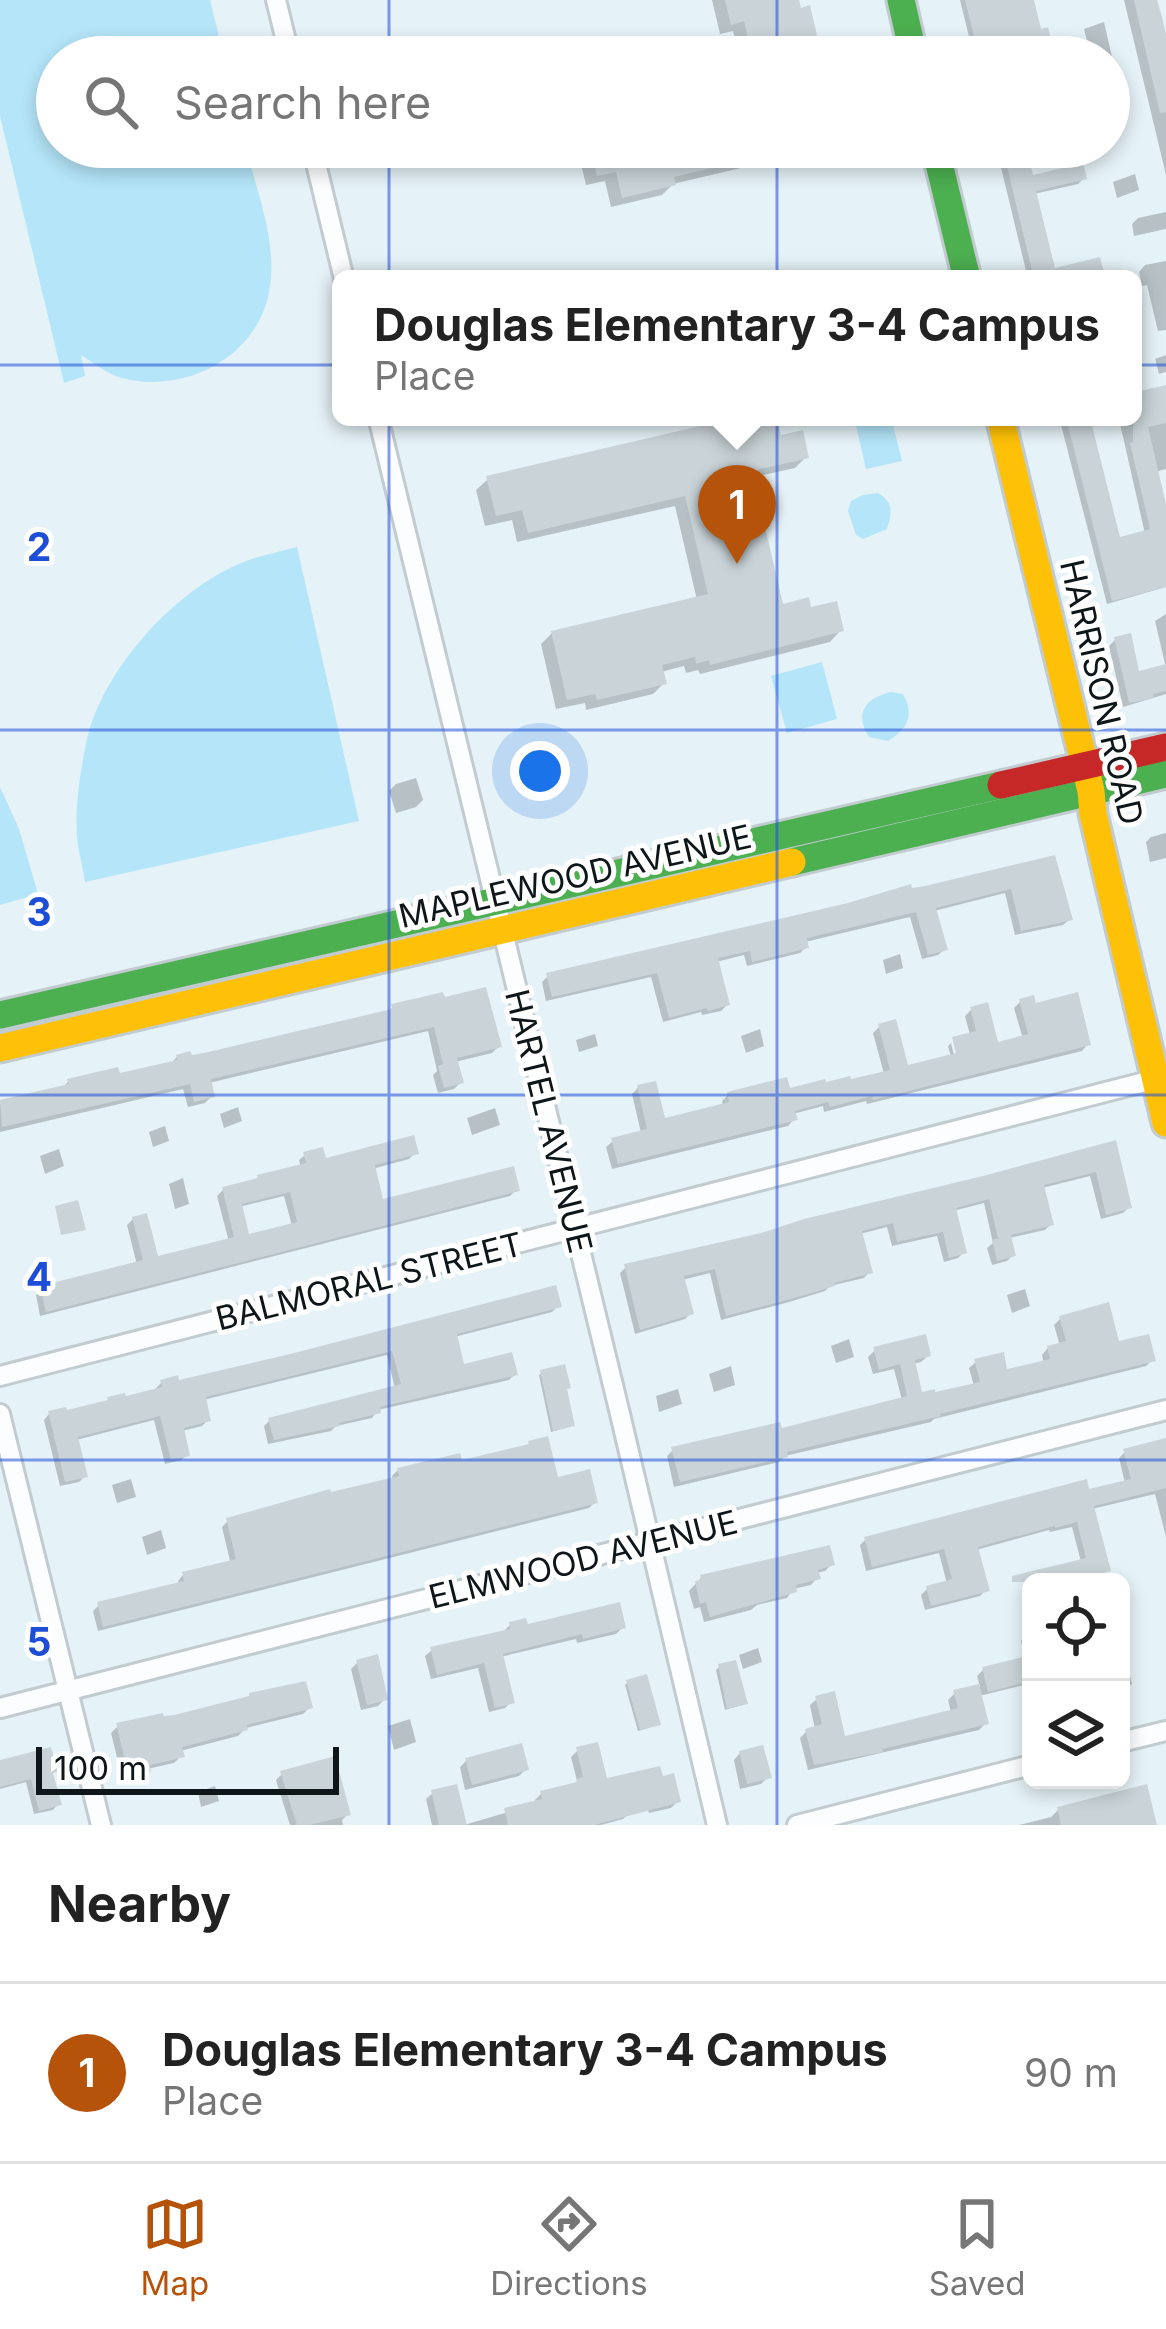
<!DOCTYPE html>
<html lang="en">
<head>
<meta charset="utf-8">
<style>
  :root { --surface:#fff; --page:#f2f2f2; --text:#222; --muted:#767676; --line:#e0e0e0; --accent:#b45309 }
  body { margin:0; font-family:Inter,sans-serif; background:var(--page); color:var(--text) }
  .controls { position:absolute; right:36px; bottom:36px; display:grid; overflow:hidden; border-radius:18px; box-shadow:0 6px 18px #0003 }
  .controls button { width:108px; height:108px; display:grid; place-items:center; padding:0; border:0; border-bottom:3px solid var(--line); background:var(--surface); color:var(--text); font:60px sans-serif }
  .scale { position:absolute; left:36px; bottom:30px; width:303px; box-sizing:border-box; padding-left:12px; border:6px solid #0e1619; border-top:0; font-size:33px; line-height:42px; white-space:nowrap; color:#0e1619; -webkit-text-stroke:9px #fff; paint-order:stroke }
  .you { position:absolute; left:540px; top:771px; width:42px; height:42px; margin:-30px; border:9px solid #fff; border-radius:50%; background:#1a73e8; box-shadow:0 0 0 18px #1a73e833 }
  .badge { display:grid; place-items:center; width:78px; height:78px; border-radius:50%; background:var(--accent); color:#fff; font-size:39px; font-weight:700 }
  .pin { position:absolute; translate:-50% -99px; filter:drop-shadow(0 3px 6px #0008) }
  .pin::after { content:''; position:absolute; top:63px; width:42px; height:36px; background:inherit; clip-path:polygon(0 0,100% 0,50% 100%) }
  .popup { position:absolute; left:332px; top:270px; width:810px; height:156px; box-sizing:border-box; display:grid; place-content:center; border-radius:18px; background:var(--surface); filter:drop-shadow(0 3px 9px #0005); font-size:39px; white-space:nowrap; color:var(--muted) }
  .popup b { font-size:45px; color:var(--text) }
  .popup::after { content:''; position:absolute; left:50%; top:100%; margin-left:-24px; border:24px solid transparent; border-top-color:var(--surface) }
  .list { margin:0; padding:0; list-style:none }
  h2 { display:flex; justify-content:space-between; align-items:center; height:156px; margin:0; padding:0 48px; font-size:51px }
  h2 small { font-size:39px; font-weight:400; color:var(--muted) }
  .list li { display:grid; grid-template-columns:78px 1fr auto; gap:36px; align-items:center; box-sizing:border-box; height:180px; padding:0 48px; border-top:3px solid var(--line) }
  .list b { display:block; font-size:45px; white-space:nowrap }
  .list p { margin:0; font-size:39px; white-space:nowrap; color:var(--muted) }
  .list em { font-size:39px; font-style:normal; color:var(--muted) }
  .icon { flex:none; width:66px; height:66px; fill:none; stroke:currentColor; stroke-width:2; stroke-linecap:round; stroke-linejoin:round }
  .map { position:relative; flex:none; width:1166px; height:1825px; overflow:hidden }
  .search { position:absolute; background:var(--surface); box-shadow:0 6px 18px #0003; left:36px; right:36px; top:36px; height:132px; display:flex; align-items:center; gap:30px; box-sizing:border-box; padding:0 42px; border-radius:66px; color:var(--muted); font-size:45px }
  .sheet { height:336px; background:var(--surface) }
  nav { display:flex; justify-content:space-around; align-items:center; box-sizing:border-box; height:168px; border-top:3px solid var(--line); background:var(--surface); font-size:33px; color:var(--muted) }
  nav a { display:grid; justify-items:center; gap:6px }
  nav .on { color:var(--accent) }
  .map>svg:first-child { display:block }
  .green { fill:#b4e5f8 }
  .shadow { fill:#0003; fill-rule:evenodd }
  .building { fill:#cad4d8; fill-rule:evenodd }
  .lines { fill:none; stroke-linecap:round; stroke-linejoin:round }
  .street-casing { stroke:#c2ccd0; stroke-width:24 }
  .fast-casing { stroke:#c2ccd0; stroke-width:33 }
  .slow-casing { stroke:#c2ccd0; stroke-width:33 }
  .jam-casing { stroke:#c2ccd0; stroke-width:33 }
  .street { stroke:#fbfdfe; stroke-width:18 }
  .fast { stroke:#4caf50; stroke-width:27 }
  .slow { stroke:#ffc107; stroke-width:27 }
  .jam { stroke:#c62828; stroke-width:27 }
  .grid { fill:none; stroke:#1d4ed8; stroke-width:3; stroke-opacity:0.55 }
  .labels { text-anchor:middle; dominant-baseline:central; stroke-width:10; stroke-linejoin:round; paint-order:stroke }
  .street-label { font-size:33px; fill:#0e1619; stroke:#fff }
  .grid-label { font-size:39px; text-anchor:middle; font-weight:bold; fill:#1d4ed8; stroke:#fff; stroke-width:10; stroke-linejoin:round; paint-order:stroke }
</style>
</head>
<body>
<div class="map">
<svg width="1166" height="1825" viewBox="0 0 1166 1825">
  <rect width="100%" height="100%" fill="#e5f2f7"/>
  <g class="green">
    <path d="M 0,0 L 210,0 L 224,57 L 57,57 L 57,147 L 246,147 C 256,190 277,240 270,286 C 261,355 187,395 122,378 C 107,374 94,363 81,355 L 85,376 L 64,383 L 0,116 Z"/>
    <polygon points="854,417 891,417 902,461 866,469"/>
    <path d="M 878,493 C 894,503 892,512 887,529 L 863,539 L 856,535 L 848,511 L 851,501 L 863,495 Z"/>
    <path d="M 297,547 L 359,821 L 85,882 C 83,867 78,851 77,836 C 75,807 80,773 86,744 C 100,672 176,588 244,562 C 261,555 280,552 297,547 Z"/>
    <polygon points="822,662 837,719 787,733 771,676"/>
    <path d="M 890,692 L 903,694 C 915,716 907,729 888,741 L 869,737 C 854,713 865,699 890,692 Z"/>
    <polygon points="0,787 19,829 38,894 0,905"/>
  </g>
  <g class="shadow">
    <polygon points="712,0 796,0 819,57 740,57 733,31 720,34"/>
    <polygon points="960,0 986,0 1000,57 974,57"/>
    <polygon points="1011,0 1030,0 1039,33 1046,31 1052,57 1029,57 1028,52 1021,54"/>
    <polygon points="1124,0 1155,0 1166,49 1166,175"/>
    <polygon points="1104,22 1117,79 1109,83 1109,57 1091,57 1084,29"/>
    <polygon points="577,147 804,147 796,155 673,184 662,195 611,207 605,181 586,185"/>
    <polygon points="996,147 1023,147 1031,179 1084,178 1078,184 1034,194 1053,272 1101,275 1099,279 1028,279"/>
    <polygon points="1135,174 1139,190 1117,198 1113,182"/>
    <polygon points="1166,212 1166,229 1134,236 1132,224 1138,218"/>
    <polygon points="1166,261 1166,330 1158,331 1147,285 1142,286 1139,272 1145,265"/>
    <polygon points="1166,355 1166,372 1159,374 1155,359"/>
    <path d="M 1166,388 L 1166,469 L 1155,472 L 1166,526 L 1166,587 L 1107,604 L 1059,417 L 1133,417 L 1133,396 ZM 1119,419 L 1145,534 L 1118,541 L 1089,426 Z"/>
    <polygon points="702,417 774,417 779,438 806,457 795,468 750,478 780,607 809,610 841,630 830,642 700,674 698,670 686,673 684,666 661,672 664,683 653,694 586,710 585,703 556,709 541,644 552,633 697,600 675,506 517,542 512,520 485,526 476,490 488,479 705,428"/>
    <polygon points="1166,614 1166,694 1123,707 1109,646 1115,640 1137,674 1166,668 1155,621"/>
    <polygon points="416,778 423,800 416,807 396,813 389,791 396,784"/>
    <polygon points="1166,833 1166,858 1150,862 1146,842 1151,837"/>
    <polygon points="1053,859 1070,919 1063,925 1015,935 1005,893 934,911 945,949 938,955 922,959 910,917 805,942 806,947 800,953 747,966 744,955 716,962 727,1005 721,1011 702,1015 701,1012 663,1022 651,977 546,1001 542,982 548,976"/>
    <polygon points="900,954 903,968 886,974 883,960"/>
    <polygon points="1021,1001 1034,1006 1088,1044 1082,1051 867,1104 866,1101 824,1112 823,1106 793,1114 794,1119 788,1126 612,1169 606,1147 613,1141 641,1133 632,1094 638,1088 662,1121 723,1107 722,1101 728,1095 788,1092 849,1083 884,1074 873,1033 880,1026 905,1068 951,1057 948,1046 951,1043 957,1068 970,1035 965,1016 971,1010 996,1045 1023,1039 1014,1008"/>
    <polygon points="393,1007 499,1046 492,1053 455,1062 461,1082 454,1089 438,1093 433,1075 437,1071 428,1031 209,1083 212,1096 205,1103 188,1107 183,1089 0,1132 0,1104 61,1089 69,1081 117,1077 170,1064 177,1057 189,1059 386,1014"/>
    <polygon points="760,1029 764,1046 746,1053 741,1036"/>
    <polygon points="595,1034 598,1046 579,1052 576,1040"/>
    <polygon points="238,1107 242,1121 224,1128 220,1114"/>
    <polygon points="495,1108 500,1125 472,1135 467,1118"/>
    <polygon points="165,1126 169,1141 153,1147 149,1132"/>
    <polygon points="1114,1144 1128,1208 1123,1213 1101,1219 1090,1176 1042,1188 1051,1224 1045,1230 1009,1238 1013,1255 1007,1261 992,1265 987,1248 993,1243 984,1203 953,1211 964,1252 958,1258 944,1262 937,1236 892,1246 887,1227 860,1234 869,1272 864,1278 830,1286 825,1291 789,1302 721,1320 710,1273 682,1280 691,1313 685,1319 635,1334 620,1273 626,1267 762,1236"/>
    <polygon points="59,1149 64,1166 45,1174 40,1156"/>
    <path d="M 415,1153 L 409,1159 L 372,1169 L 381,1202 L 516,1190 L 510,1196 L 40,1316 L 36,1295 L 42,1289 L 137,1265 L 127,1225 L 133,1219 L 156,1259 L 229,1242 L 217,1196 L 223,1190 L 254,1182 L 258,1177 L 301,1168 L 299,1160 L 305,1155 L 323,1162 ZM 284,1196 L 292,1226 L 246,1237 L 239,1207 Z"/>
    <polygon points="183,1178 189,1204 175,1209 169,1184"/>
    <polygon points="1025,1289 1030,1306 1012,1313 1007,1295"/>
    <polygon points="558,1306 552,1312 454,1337 462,1368 515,1374 509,1380 378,1410 372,1418 336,1426 331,1431 268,1444 264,1426 270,1420 395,1389 387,1355 203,1400 208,1420 202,1426 182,1431 187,1455 181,1460 165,1464 154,1420 76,1440 85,1476 79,1482 60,1486 44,1420 49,1414 64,1414 157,1391 156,1388 162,1382 177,1384"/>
    <polygon points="1061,1318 1152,1360 1146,1366 934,1419 931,1422 785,1456 779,1462 674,1487 667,1456 673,1450 779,1432 902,1400 894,1369 873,1374 868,1357 875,1350 928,1356 921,1362 913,1364 920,1395 974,1386 969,1368 976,1362 1005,1373 1044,1364 1042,1355 1048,1348 1060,1346 1054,1325"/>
    <polygon points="849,1339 854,1357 836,1363 831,1346"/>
    <polygon points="731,1366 735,1385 714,1392 709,1374"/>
    <polygon points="542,1373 564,1391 569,1427 551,1432 539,1375"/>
    <polygon points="678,1389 682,1404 659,1412 656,1396"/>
    <polygon points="1166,1441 1166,1537 1155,1494 1092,1509 1107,1570 1101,1576 1080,1582 1032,1582 1081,1562 1072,1527 1050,1532 1049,1530 976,1550 986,1590 980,1596 925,1610 921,1595 927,1589 947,1584 939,1553 866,1571 860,1545 866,1539 1125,1483 1119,1458 1125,1452"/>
    <polygon points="460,1464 555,1480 595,1502 589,1508 98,1631 93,1611 99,1605 179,1585 178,1581 183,1575 230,1561 222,1527 228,1521 393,1480 392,1476 398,1470"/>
    <polygon points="131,1479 136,1497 117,1503 112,1485"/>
    <polygon points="161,1530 166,1548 147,1555 142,1537"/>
    <polygon points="832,1564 825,1571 816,1573 817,1578 811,1585 793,1589 787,1598 757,1605 751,1610 704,1622 700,1607 694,1609 689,1591 701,1578"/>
    <polygon points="510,1625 526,1628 623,1627 616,1634 577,1643 576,1639 500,1657 511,1702 505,1708 489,1712 478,1668 431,1679 425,1656 432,1650 504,1631"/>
    <polygon points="1031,1634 1031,1712 1024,1685 979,1696 986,1723 979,1730 808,1770 800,1738 807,1731 815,1729 810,1705 817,1699 843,1740 951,1712 948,1700 955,1693 980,1687 977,1676 983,1670 1026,1660 1021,1641"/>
    <polygon points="758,1648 762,1662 743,1669 739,1655"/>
    <polygon points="358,1662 385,1699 378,1706 361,1710 351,1669"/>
    <polygon points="1127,1664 1132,1684 1121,1691 1121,1666"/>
    <polygon points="719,1667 742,1705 725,1710 716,1670"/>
    <polygon points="628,1682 655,1726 638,1731 625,1685"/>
    <polygon points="310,1707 303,1714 246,1728 238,1736 180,1751 181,1756 174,1763 147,1769 141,1778 123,1782 111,1733 118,1726"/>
    <polygon points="410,1719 416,1742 394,1750 388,1726"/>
    <polygon points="578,1750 605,1781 678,1801 671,1808 649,1813 645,1801 623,1819 601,1825 464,1825 536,1804 535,1800 542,1793 573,1786 577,1781 571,1757"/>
    <polygon points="740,1753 768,1777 761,1784 740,1789 734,1760"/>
    <polygon points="467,1760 526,1769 519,1776 465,1790 460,1767"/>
    <polygon points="0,1763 50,1775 58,1804 53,1810 34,1814 26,1782 0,1789"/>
    <polygon points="282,1774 348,1814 342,1820 343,1825 290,1825 276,1780"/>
    <polygon points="215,1786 219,1801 201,1807 198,1792"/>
    <polygon points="433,1793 464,1825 432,1825 426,1799"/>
    <polygon points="1058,1810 1154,1825 1019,1825 1051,1817"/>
  </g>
  <g class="building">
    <polygon points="725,0 799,0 801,8 810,5 822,57 752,57 744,21 731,25"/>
    <polygon points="965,0 1034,0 1041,29 1048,27 1052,43 1030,49 1029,43 979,56"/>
    <polygon points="1134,0 1157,0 1162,17 1166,34 1166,112 1160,113"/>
    <polygon points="590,147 774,147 774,153 674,177 676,185 622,198 616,172 597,176"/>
    <polygon points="1028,153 1033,175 1083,163 1087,179 1036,191 1055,268 1100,257 1105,276 1092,279 1034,279 1005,158"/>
    <polygon points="1166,385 1166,423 1148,427 1166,504 1166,587 1112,601 1066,417 1090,417 1120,537 1150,529 1130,443 1133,442 1133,390 1140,391"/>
    <polygon points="715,417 777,417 781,435 803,430 809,458 752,471 783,604 809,597 811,607 837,601 844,631 710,665 709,660 696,664 695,657 662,665 667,684 597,700 595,694 567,700 551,631 708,594 685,496 528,533 522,510 496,516 486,476 717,422"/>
    <polygon points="1131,633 1139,671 1166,664 1166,691 1153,694 1154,698 1129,703 1114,637"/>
    <polygon points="1055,855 1073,920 1021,931 1011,889 936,908 948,950 928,955 916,912 807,938 809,948 752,962 750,951 718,958 730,1005 708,1011 707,1008 669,1018 657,973 552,997 546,973 848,903 911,884 912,888 925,886"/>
    <polygon points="486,987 502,1047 457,1058 464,1083 444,1088 438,1066 443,1064 434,1027 211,1079 215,1097 194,1102 190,1084 2,1127 0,1100 69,1084 67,1079 118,1067 120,1073 177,1060 176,1055 190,1051 192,1055 204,1053 392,1009 391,1004 418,998 443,992 445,997"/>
    <polygon points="1078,992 1091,1045 873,1100 872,1096 830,1107 828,1102 795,1111 798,1120 618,1164 611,1138 647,1129 637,1085 656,1081 665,1118 729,1102 727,1092 787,1077 790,1088 825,1079 826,1082 850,1076 851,1079 890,1070 878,1024 896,1019 908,1065 956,1053 952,1037 976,1031 970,1007 988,1002 998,1042 1028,1034 1019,999 1034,995 1036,1003"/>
    <path d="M 414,1135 L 419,1154 L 375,1165 L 383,1199 L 514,1166 L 520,1191 L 46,1312 L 40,1286 L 143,1260 L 132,1217 L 147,1213 L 158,1256 L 234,1237 L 222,1187 L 258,1178 L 257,1175 L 306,1163 L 303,1152 L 323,1147 L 326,1158 ZM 290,1192 L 297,1222 L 249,1234 L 242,1204 Z"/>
    <polygon points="1116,1140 1132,1208 1106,1215 1096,1172 1044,1185 1054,1225 1011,1235 1016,1256 997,1261 992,1240 1006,1236 998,1238 989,1199 956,1208 967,1253 949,1258 943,1232 897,1242 893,1223 862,1231 873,1273 834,1283 835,1286 798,1297 726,1316 715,1269 684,1276 694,1314 640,1330 624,1264 761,1233 804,1219 983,1176"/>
    <polygon points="78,1200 86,1230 61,1235 55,1206"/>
    <polygon points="556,1285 562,1307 457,1334 464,1364 512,1352 518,1375 380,1407 381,1413 339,1423 340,1426 274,1440 268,1418 401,1384 392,1351 206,1397 211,1421 184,1428 190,1456 171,1460 160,1416 78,1437 88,1477 65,1482 48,1411 66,1407 67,1410 108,1400 107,1397 125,1393 126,1396 162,1387 160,1380 178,1375 179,1380 294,1353"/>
    <polygon points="1109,1302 1119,1341 1149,1334 1156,1361 940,1414 941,1416 787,1452 788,1457 680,1482 671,1447 780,1422 782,1428 907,1396 900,1364 879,1370 873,1347 926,1334 931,1356 915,1360 922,1392 935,1389 935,1392 980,1382 974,1359 1004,1352 1007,1369 1050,1359 1047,1346 1066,1341 1059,1316"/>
    <polygon points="565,1364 571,1388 567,1389 575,1426 553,1431 540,1370"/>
    <polygon points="548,1436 558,1477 590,1469 598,1503 103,1627 97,1602 184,1581 182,1572 236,1559 226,1518 330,1489 331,1492 399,1476 397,1468 460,1453 462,1460 529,1444 528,1441"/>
    <polygon points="1166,1438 1166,1488 1094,1506 1111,1571 1067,1582 1012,1582 1012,1576 1086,1558 1077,1522 1055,1528 1055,1526 978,1547 990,1591 931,1606 926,1586 952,1579 944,1549 872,1567 864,1537 1087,1479 1089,1489 1131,1479 1123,1449"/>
    <polygon points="830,1545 835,1565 818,1570 821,1579 796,1585 797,1592 710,1617 706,1602 700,1604 695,1581 701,1580 700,1575"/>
    <polygon points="620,1602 626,1628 583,1639 582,1634 503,1654 515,1703 495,1708 484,1663 437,1675 430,1647 510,1629 509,1622 526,1618 528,1624"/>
    <polygon points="378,1654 388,1700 367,1705 356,1660"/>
    <polygon points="1031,1655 1031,1681 988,1692 982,1667"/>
    <polygon points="736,1660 748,1704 727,1709 718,1664"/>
    <polygon points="647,1674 661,1725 640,1730 626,1680"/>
    <polygon points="306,1681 313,1708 247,1725 248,1730 182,1747 185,1757 150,1765 151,1772 129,1777 116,1723 163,1713 164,1716 174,1715 249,1696 249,1693"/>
    <polygon points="979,1684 989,1724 882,1749 883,1752 814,1765 805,1729 822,1724 815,1696 835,1691 845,1736 958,1708 953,1690"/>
    <polygon points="598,1742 607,1778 660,1766 663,1776 674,1773 681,1802 594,1825 508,1825 504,1808 542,1799 540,1791 577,1782 576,1779 583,1777 576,1747"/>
    <polygon points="522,1743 529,1770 472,1785 465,1758"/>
    <polygon points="763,1745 772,1778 747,1784 739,1751"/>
    <polygon points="51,1747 58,1772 53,1773 62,1805 39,1811 31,1779 0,1787 0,1760"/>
    <polygon points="335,1756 351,1815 309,1825 297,1825 280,1771"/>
    <polygon points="457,1784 467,1825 439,1825 431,1790"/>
    <polygon points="1147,1784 1157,1825 1061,1825 1057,1807"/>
  </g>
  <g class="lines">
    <defs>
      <g id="street">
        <polyline points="276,0 290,57"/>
        <polyline points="312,147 344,279"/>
        <polyline points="378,417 620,1414 717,1825"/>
        <polyline points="0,1376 1156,1079"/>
        <polyline points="0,1414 101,1825"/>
        <polyline points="0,1708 1166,1410"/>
        <polyline points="1121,1742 1166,1731"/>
        <polyline points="797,1825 1031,1765"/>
      </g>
      <g id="fast">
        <polyline points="901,0 914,57"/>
        <polyline points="935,147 967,279"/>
        <polyline points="792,862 1166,774"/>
        <polyline points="0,1015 1001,785"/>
      </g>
      <g id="slow">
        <polyline points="1000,417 1091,791 1093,814 1166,1123"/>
        <polyline points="0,1048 792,862"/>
      </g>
      <polyline id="jam" points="1001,785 1166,747"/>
    </defs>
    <use href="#street" class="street-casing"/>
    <use href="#fast" class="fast-casing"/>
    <use href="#slow" class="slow-casing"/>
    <use href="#jam" class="jam-casing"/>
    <use href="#street" class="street"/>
    <use href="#fast" class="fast"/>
    <use href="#slow" class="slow"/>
    <use href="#jam" class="jam"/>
  </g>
  <path class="grid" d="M 389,0 L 389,57M 777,0 L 777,57M 389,147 L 389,1825M 777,147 L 777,1825M 0,365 L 1166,365M 0,730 L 1166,730M 0,1095 L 1166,1095M 0,1460 L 1166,1460"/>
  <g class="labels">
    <g class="street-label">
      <text transform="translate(1102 692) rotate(77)">HARRISON ROAD</text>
      <text transform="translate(575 876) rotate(-13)">MAPLEWOOD AVENUE</text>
      <text transform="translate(549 1121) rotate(76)">HARTEL AVENUE</text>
      <text transform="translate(369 1281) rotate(-14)">BALMORAL STREET</text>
      <text transform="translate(583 1559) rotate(-14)">ELMWOOD AVENUE</text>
    </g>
  </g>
  <g class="grid-label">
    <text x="39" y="561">2</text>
    <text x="39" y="926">3</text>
    <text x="39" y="1291">4</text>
    <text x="39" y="1656">5</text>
  </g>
</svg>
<div class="controls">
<button><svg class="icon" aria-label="locate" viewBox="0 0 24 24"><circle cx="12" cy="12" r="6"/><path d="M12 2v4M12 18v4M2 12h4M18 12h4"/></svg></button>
<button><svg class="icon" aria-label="layers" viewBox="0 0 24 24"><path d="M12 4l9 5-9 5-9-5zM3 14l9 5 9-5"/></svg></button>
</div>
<div class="scale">100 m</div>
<div class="you"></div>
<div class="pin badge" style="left:737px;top:564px">1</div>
<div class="popup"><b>Douglas Elementary 3-4 Campus</b>Place</div>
<div class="search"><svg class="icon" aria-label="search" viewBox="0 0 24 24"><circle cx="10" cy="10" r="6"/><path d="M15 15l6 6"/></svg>Search here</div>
</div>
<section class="sheet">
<h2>Nearby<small></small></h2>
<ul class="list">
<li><span class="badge">1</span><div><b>Douglas Elementary 3-4 Campus</b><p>Place</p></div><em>90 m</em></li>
</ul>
</section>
<nav>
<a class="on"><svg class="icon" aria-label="map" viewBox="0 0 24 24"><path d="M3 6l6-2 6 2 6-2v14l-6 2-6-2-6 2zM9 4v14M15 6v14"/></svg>Map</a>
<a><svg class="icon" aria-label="directions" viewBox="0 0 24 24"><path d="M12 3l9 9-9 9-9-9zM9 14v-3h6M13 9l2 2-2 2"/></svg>Directions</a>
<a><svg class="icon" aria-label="saved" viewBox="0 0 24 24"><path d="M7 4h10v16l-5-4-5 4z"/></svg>Saved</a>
</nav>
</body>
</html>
